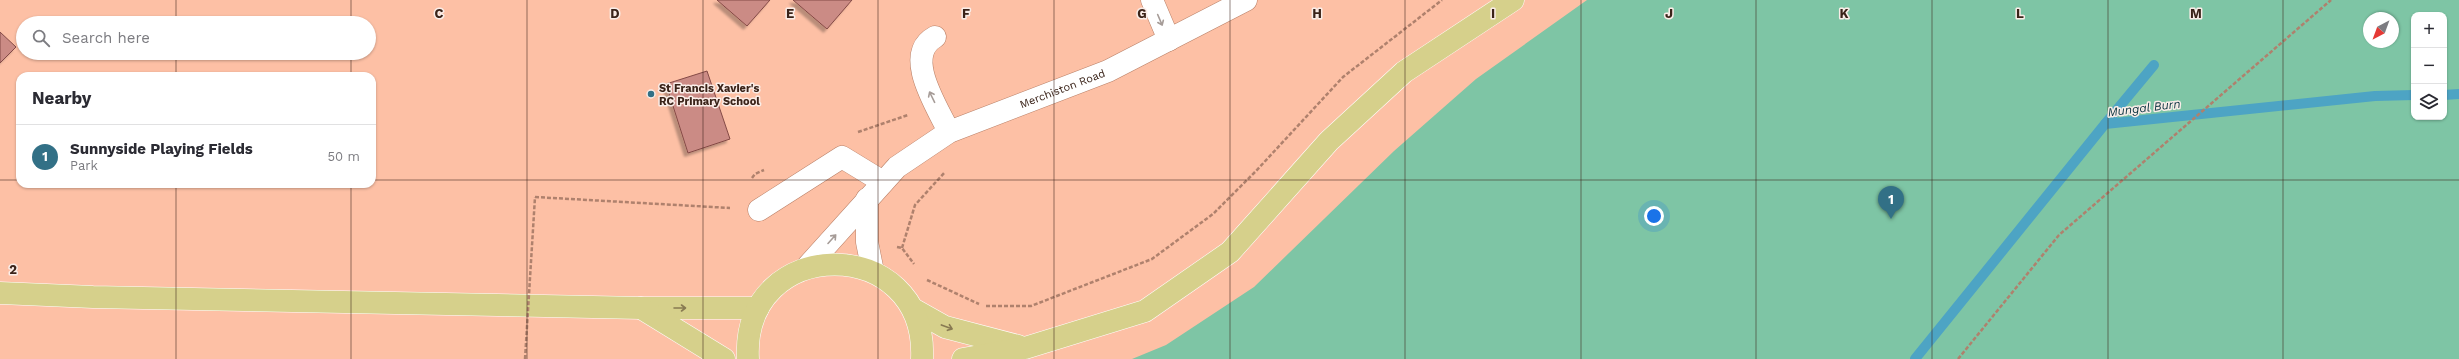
<!DOCTYPE html>
<html lang="en">
<head>
<meta charset="utf-8">
<style>
  :root { --surface:#fff; --page:#f2f2f3; --text:#2b2b33; --muted:#7c7c81; --line:#e1e1e2; --accent:#327086 }
  body { margin:0; font-family:"Work Sans",sans-serif; background:var(--page); color:var(--text) }
  .controls { position:absolute; right:12px; top:12px; display:grid; overflow:hidden; border-radius:8px; box-shadow:0 1px 3px #0004 }
  .controls button { width:36px; height:36px; display:grid; place-items:center; padding:0; border:0; border-bottom:1px solid var(--line); background:var(--surface); color:var(--text); font:20px sans-serif }
  .compass { position:absolute; left:2363px; top:12px; width:36px; height:36px; border-radius:50%; background:var(--surface); box-shadow:0 1px 3px #0004; rotate:221deg }
  .you { position:absolute; left:1654px; top:216px; width:14px; height:14px; margin:-10px; border:3px solid #fff; border-radius:50%; background:#1a73e8; box-shadow:0 0 0 6px #1a73e833 }
  .badge { display:grid; place-items:center; width:26px; height:26px; border-radius:50%; background:var(--accent); color:#fff; font-size:13px; font-weight:700 }
  .pin { position:absolute; translate:-50% -33px; filter:drop-shadow(0 1px 2px #0008) }
  .pin::after { content:''; position:absolute; top:21px; width:14px; height:12px; background:inherit; clip-path:polygon(0 0,100% 0,50% 100%) }
  .list { margin:0; padding:0; list-style:none }
  h2 { display:flex; justify-content:space-between; align-items:center; height:52px; margin:0; padding:0 16px; font-size:17px }
  h2 small { font-size:13px; font-weight:400; color:var(--muted) }
  .list li { display:grid; grid-template-columns:26px 1fr auto; gap:12px; align-items:center; box-sizing:border-box; height:64px; padding:0 16px; border-top:1px solid var(--line) }
  .list b { display:block; font-size:15px; white-space:nowrap }
  .list p { margin:0; font-size:13px; white-space:nowrap; color:var(--muted) }
  .list em { font-size:13px; font-style:normal; color:var(--muted) }
  .icon { flex:none; width:22px; height:22px; fill:none; stroke:currentColor; stroke-width:2; stroke-linecap:round; stroke-linejoin:round }
  .map { position:relative; flex:none; width:2459px; height:359px; overflow:hidden }
  .search { position:absolute; background:var(--surface); box-shadow:0 1px 3px #0004; left:16px; top:16px; width:360px; height:44px; display:flex; align-items:center; gap:10px; box-sizing:border-box; padding:0 14px; border-radius:22px; color:var(--muted); font-size:15px }
  .panel { position:absolute; background:var(--surface); box-shadow:0 1px 3px #0004; left:16px; top:72px; width:360px; height:116px; border-radius:12px }
  .map>svg:first-child { display:block }
  .green { fill:#7ec5a5; fill-rule:evenodd }
  .lines { fill:none; stroke-linecap:round; stroke-linejoin:round }
  .stream { stroke:#4da4c4; stroke-width:10 }
  .building { fill:#cb8b85; stroke:#844a46; filter:url(#shadow) }
  .minor-casing { stroke:#b87f66; stroke-width:23 }
  .major-casing { stroke:#fff; stroke-width:23 }
  .path { stroke:#af816d; stroke-width:2.5; stroke-dasharray:4 2; stroke-linecap:butt }
  .minor { stroke:#fff; stroke-width:22 }
  .major { stroke:#d6d08b; stroke-width:22 }
  .path-bridge { stroke:#af816d; stroke-width:2.5; stroke-dasharray:4 2; stroke-linecap:butt }
  .oneway { stroke:#a69c98 }
  .oneway2 { stroke:#887a52 }
  .grid { fill:none; stroke:#3a2319; stroke-width:1; stroke-opacity:0.55 }
  .poi-dot { fill:#327086; stroke:#faede8; stroke-width:1.5 }
  .labels { text-anchor:middle; dominant-baseline:central; stroke-width:3; stroke-linejoin:round; paint-order:stroke }
  .poi-label { font-size:11px; font-weight:bold; fill:#3a2319; stroke:#faede8; text-anchor:start }
  .street-label { font-size:11px; fill:#3a2319; stroke:#faede8 }
  .water-label { font-size:12px; font-style:italic; fill:#08323f; stroke:#faede8 }
  .grid-label { font-size:13px; text-anchor:middle; font-weight:bold; fill:#3a2319; stroke:#faede8; stroke-width:3; stroke-linejoin:round; paint-order:stroke }
</style>
</head>
<body>
<div class="map">
<svg width="2459" height="359" viewBox="0 0 2459 359">
  <defs>
    <filter id="shadow"><feDropShadow dx="-3.5" dy="3.5" stdDeviation="1" flood-color="#0004"/></filter>
  </defs>
  <rect width="100%" height="100%" fill="#fdc0a5"/>
  <path class="green" d="M 1587,0 L 2459,0 L 2459,359 L 1132,359 L 1166,345 L 1254,287 L 1394,151 L 1476,79 ZM 2414,15 L 2444,15 L 2444,117 L 2414,117 ZM 2369,18 L 2393,18 L 2393,42 L 2369,42 Z"/>
  <g class="lines">
    <g class="stream">
      <polyline points="2444,95 2459,94"/>
      <polyline points="2105,124 2154,65"/>
      <polyline points="1915,359 2105,124 2375,96 2414,95"/>
    </g>
  </g>
  <g class="building">
    <polygon points="717,0 770,0 747,26"/>
    <polygon points="793,0 852,0 827,29"/>
    <polygon points="0,32 16,47 0,63"/>
    <polygon points="707,71 730,139 688,153 666,84"/>
  </g>
  <g class="lines">
    <defs>
      <g id="minor">
        <polyline points="1152,0 1169,40"/>
        <path d="M 935,37 C 902,55 938,108 949,132"/>
        <polyline points="867,199 867,242 873,272"/>
        <polyline points="759,210 842,157 883,182"/>
        <path id="s1" d="M 806,268 L 897,167 L 949,132 L 1108,71 L 1246,0"/>
      </g>
      <g id="major">
        <polyline points="0,293 93,297 641,308 758,308"/>
        <polyline points="641,308 724,359"/>
        <polyline points="913,309 945,327 1018,346"/>
        <path d="M 748,359 C 741,233 928,233 922,359"/>
        <polyline points="963,359 1025,348 1145,311 1230,252 1329,141 1404,72 1513,0"/>
      </g>
    </defs>
    <use href="#minor" class="minor-casing"/>
    <use href="#major" class="major-casing"/>
    <g class="path">
      <polyline points="858,132 908,115"/>
      <polyline points="752,178 755,174 764,170"/>
      <polyline points="535,197 730,208"/>
      <polyline points="897,247 902,248 914,264"/>
      <polyline points="902,248 915,205 945,172"/>
      <polyline points="927,280 979,304"/>
      <polyline points="986,306 1031,306 1152,259 1213,214 1256,171 1343,77 1442,0"/>
      <polyline points="1958,359 2059,235 2331,0"/>
    </g>
    <use href="#minor" class="minor"/>
    <use href="#major" class="major"/>
    <polyline class="path-bridge" points="525,359 535,197"/>
  </g>
  <defs><path id="oneway-shaft" d="M-6 0H5M1.5-3L5.5 0L1.5 3" fill="none" stroke-width="1.6" stroke-linecap="round" stroke-linejoin="round"/></defs>
  <g class="oneway">
    <use href="#oneway-shaft" transform="translate(1160 20) rotate(67)"/>
    <use href="#oneway-shaft" transform="translate(932 97) rotate(-116)"/>
    <use href="#oneway-shaft" transform="translate(832 239) rotate(-48)"/>
  </g>
  <g class="oneway2">
    <use href="#oneway-shaft" transform="translate(680 308)"/>
    <use href="#oneway-shaft" transform="translate(947 327) rotate(20)"/>
  </g>
  <path class="grid" d="M 176,0 L 176,23M 351,0 L 351,23M 527,0 L 527,359M 703,0 L 703,359M 878,0 L 878,359M 1054,0 L 1054,359M 1230,0 L 1230,359M 1405,0 L 1405,359M 1581,0 L 1581,359M 1756,0 L 1756,359M 1932,0 L 1932,359M 2108,0 L 2108,359M 2283,0 L 2283,359M 176,53 L 176,76M 351,53 L 351,76M 0,180 L 20,180M 372,180 L 2459,180M 176,184 L 176,359M 351,184 L 351,359"/>
  <circle class="poi-dot" cx="651" cy="94" r="4"/>
  <g class="labels">
    <g class="poi-label">
      <text x="659" y="88">St Francis Xavier's<tspan x="659" dy="13">RC Primary School</tspan></text>
    </g>
    <g class="street-label">
      <text stroke="none"><textPath href="#s1" startOffset="320">Merchiston Road</textPath></text>
    </g>
    <g class="water-label">
      <text transform="translate(2144 108) rotate(-7)">Mungal Burn</text>
    </g>
  </g>
  <g class="grid-label">
    <text x="439" y="18">C</text>
    <text x="615" y="18">D</text>
    <text x="790" y="18">E</text>
    <text x="966" y="18">F</text>
    <text x="1142" y="18">G</text>
    <text x="1317" y="18">H</text>
    <text x="1493" y="18">I</text>
    <text x="1669" y="18">J</text>
    <text x="1844" y="18">K</text>
    <text x="2020" y="18">L</text>
    <text x="2196" y="18">M</text>
    <text x="13" y="274">2</text>
  </g>
</svg>
<div class="controls">
<button>+</button>
<button>−</button>
<button><svg class="icon" aria-label="layers" viewBox="0 0 24 24"><path d="M12 4l9 5-9 5-9-5zM3 14l9 5 9-5"/></svg></button>
</div>
<svg class="compass" viewBox="-18 -18 36 36"><path d="M0-13l5 13h-10z" fill="#e53935"/><path d="M0 13l5-13h-10z" fill="#7c7c81"/></svg>
<div class="you"></div>
<div class="pin badge" style="left:1891px;top:219px">1</div>
<div class="search"><svg class="icon" aria-label="search" viewBox="0 0 24 24"><circle cx="10" cy="10" r="6"/><path d="M15 15l6 6"/></svg>Search here</div>
<section class="panel">
<h2>Nearby<small></small></h2>
<ul class="list">
<li><span class="badge">1</span><div><b>Sunnyside Playing Fields</b><p>Park</p></div><em>50 m</em></li>
</ul>
</section>
</div>
</body>
</html>
